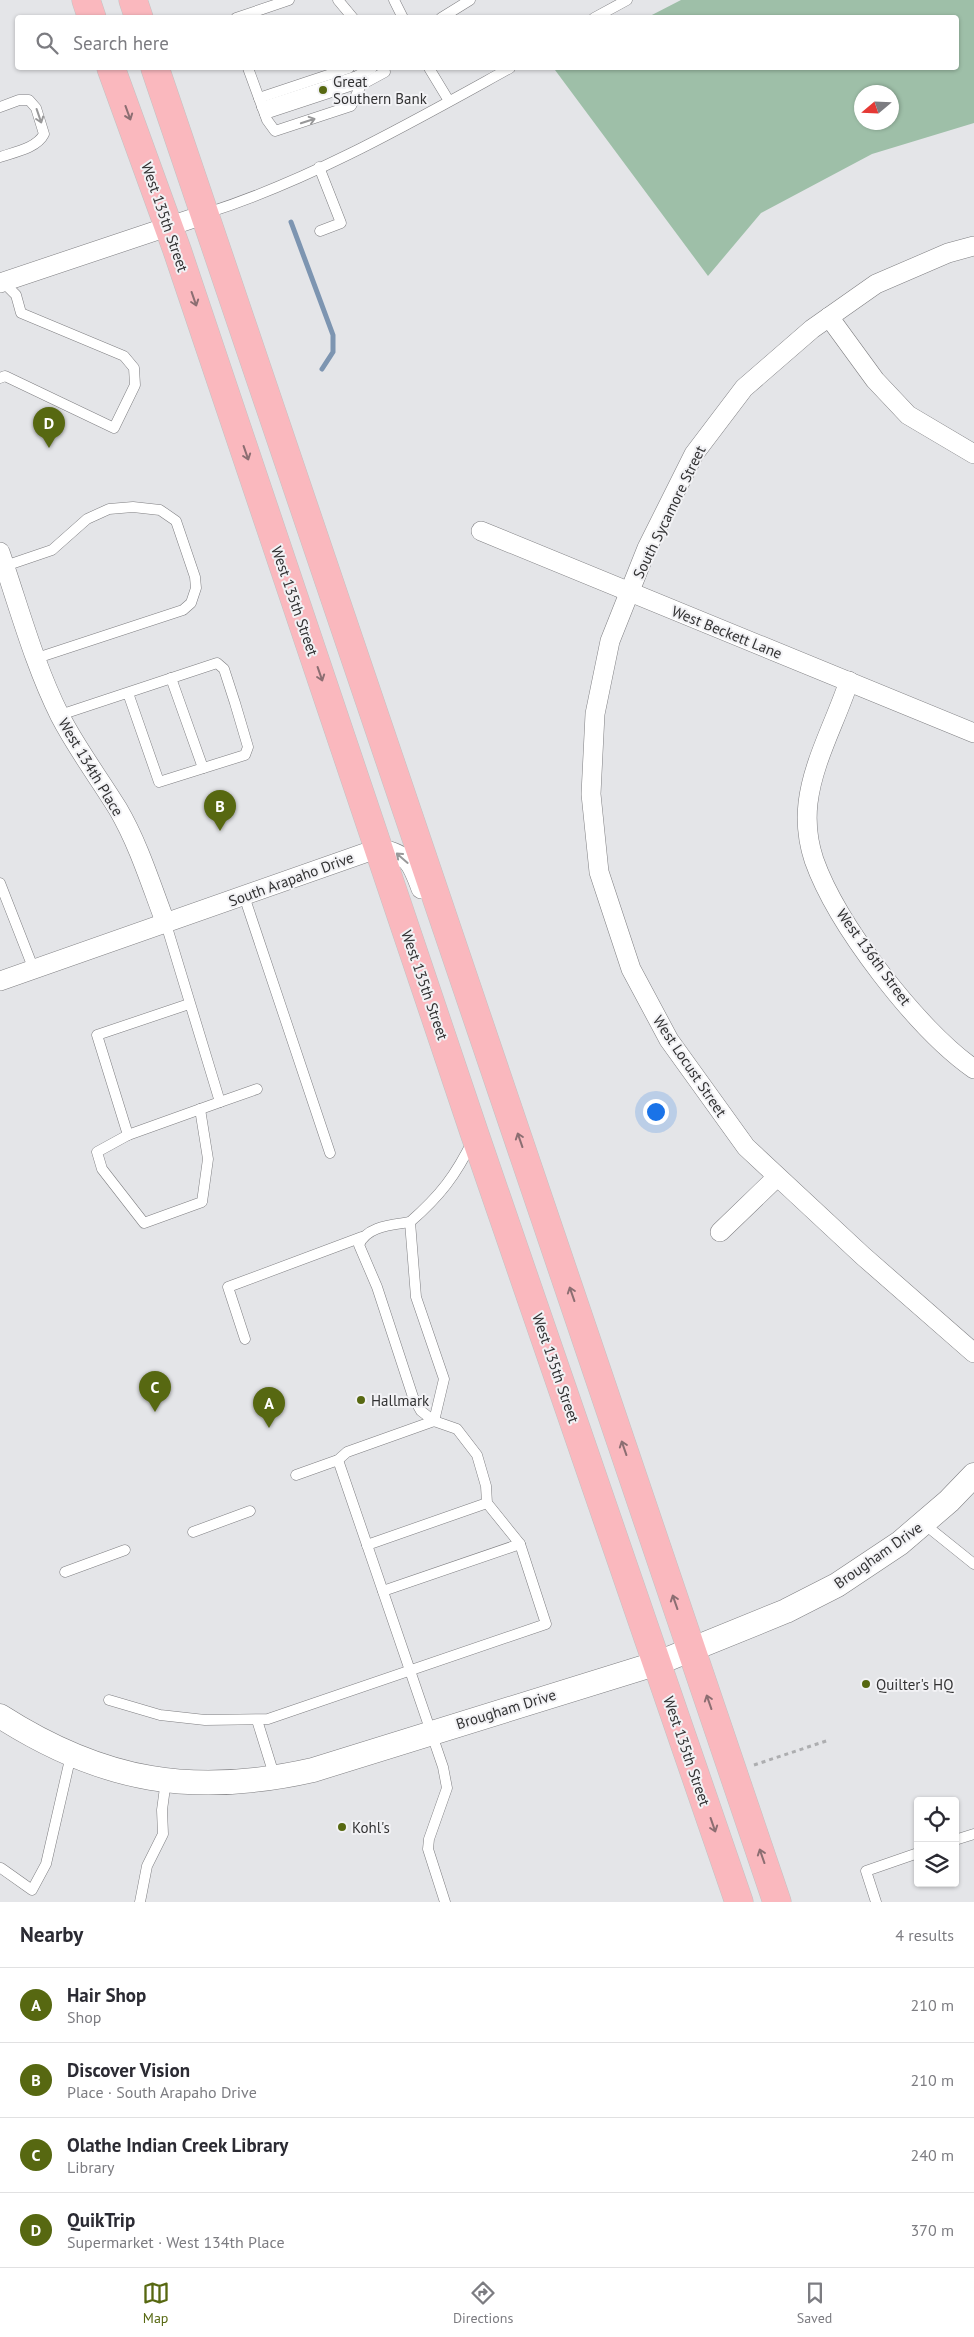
<!DOCTYPE html>
<html lang="en">
<head>
<meta charset="utf-8">
<style>
  :root { --surface:#fff; --page:#f2f2f3; --text:#2b2b33; --muted:#7c7c81; --line:#e1e1e2; --accent:#576811 }
  body { margin:0; font-family:"PT Sans",sans-serif; background:var(--page); color:var(--text) }
  .controls { position:absolute; right:15px; bottom:15px; display:grid; overflow:hidden; border-radius:5px; box-shadow:0 1px 4px #0004 }
  .controls button { width:45px; height:45px; display:grid; place-items:center; padding:0; border:0; border-bottom:1px solid var(--line); background:var(--surface); color:var(--text); font:25px sans-serif }
  .compass { position:absolute; left:854px; top:85px; width:45px; height:45px; border-radius:50%; background:var(--surface); box-shadow:0 1px 4px #0004; rotate:251deg }
  .you { position:absolute; left:655px; top:1111px; width:18px; height:18px; margin:-12px; border:4px solid #fff; border-radius:50%; background:#1a73e8; box-shadow:0 0 0 8px #1a73e833 }
  .badge { display:grid; place-items:center; width:32px; height:32px; border-radius:50%; background:var(--accent); color:#fff; font-size:16px; font-weight:700 }
  .pin { position:absolute; translate:-50% -41px; filter:drop-shadow(0 1px 2px #0008) }
  .pin::after { content:''; position:absolute; top:26px; width:18px; height:15px; background:inherit; clip-path:polygon(0 0,100% 0,50% 100%) }
  .list { margin:0; padding:0; list-style:none }
  h2 { display:flex; justify-content:space-between; align-items:center; height:65px; margin:0; padding:0 20px; font-size:21px }
  h2 small { font-size:16px; font-weight:400; color:var(--muted) }
  .list li { display:grid; grid-template-columns:32px 1fr auto; gap:15px; align-items:center; box-sizing:border-box; height:75px; padding:0 20px; border-top:1px solid var(--line) }
  .list b { display:block; font-size:19px; white-space:nowrap }
  .list p { margin:0; font-size:16px; white-space:nowrap; color:var(--muted) }
  .list em { font-size:16px; font-style:normal; color:var(--muted) }
  .icon { flex:none; width:28px; height:28px; fill:none; stroke:currentColor; stroke-width:2; stroke-linecap:round; stroke-linejoin:round }
  .map { position:relative; flex:none; width:974px; height:1902px; overflow:hidden }
  .search { position:absolute; background:var(--surface); box-shadow:0 1px 4px #0004; left:15px; right:15px; top:15px; height:55px; display:flex; align-items:center; gap:12px; box-sizing:border-box; padding:0 18px; border-radius:5px; color:var(--muted); font-size:19px }
  .sheet { height:365px; background:var(--surface) }
  nav { display:flex; justify-content:space-around; align-items:center; box-sizing:border-box; height:70px; border-top:1px solid var(--line); background:var(--surface); font-size:14px; color:var(--muted) }
  nav a { display:grid; justify-items:center; gap:2px }
  nav .on { color:var(--accent) }
  .map>svg:first-child { display:block }
  .green { fill:#9ebfa8; fill-rule:evenodd }
  .lines { fill:none; stroke-linecap:round; stroke-linejoin:round }
  .stream { stroke:#7d95b1; stroke-width:5 }
  .service-casing { stroke:#7e7e81; stroke-width:11 }
  .minor-casing { stroke:#7e7e81; stroke-width:20 }
  .tertiary-casing { stroke:#7e7e81; stroke-width:25 }
  .primary-casing { stroke:#c2c2c2; stroke-width:29 }
  .path { stroke:#adaeb0; stroke-width:3; stroke-dasharray:4 4; stroke-linecap:butt }
  .service { stroke:#fff; stroke-width:10 }
  .minor { stroke:#fff; stroke-width:19 }
  .tertiary { stroke:#fff; stroke-width:24 }
  .primary { stroke:#fab8be; stroke-width:28 }
  .oneway { stroke:#8c6e72 }
  .oneway2 { stroke:#989899 }
  .poi-dot { fill:#576811; stroke:#f2f2f5; stroke-width:2 }
  .labels { text-anchor:middle; dominant-baseline:central; stroke-width:4; stroke-linejoin:round; paint-order:stroke }
  .poi-label { font-size:15px; fill:#323233; stroke:#f2f2f5; text-anchor:start }
  .street-label { font-size:15px; fill:#323233; stroke:#f2f2f5 }
</style>
</head>
<body>
<div class="map">
<svg width="974" height="1902" viewBox="0 0 974 1902">
  <rect width="100%" height="100%" fill="#e4e5e8"/>
  <path class="green" d="M 681,0 L 974,0 L 974,123 L 872,154 L 761,213 L 708,276 L 555,70 L 559,68 L 956,68 L 956,18 L 648,17 ZM 862,92 L 892,92 L 892,122 L 862,122 Z"/>
  <g class="lines">
    <polyline class="stream" points="291,222 333,335 333,352 322,369"/>
    <defs>
      <g id="service">
        <polyline points="338,0 353,18"/>
        <polyline points="394,0 403,18"/>
        <polyline points="236,18 289,0"/>
        <polyline points="441,18 470,0"/>
        <polyline points="594,18 627,0"/>
        <polyline points="248,68 267,120 275,131 351,106 361,85 385,72 383,68"/>
        <polyline points="429,68 449,101"/>
        <polyline points="259,98 349,68"/>
        <path d="M 0,107 L 19,100 L 29,100 L 36,108 L 44,134 C 37,148 15,152 0,157"/>
        <polyline points="262,107 357,76 372,68"/>
        <polyline points="265,114 356,84 361,85"/>
        <polyline points="319,167 341,223 320,231"/>
        <path d="M 207,213 C 313,179 412,122 510,68"/>
        <polyline points="0,378 5,376 114,428 135,385 134,368 124,356 21,313 16,295 3,282"/>
        <polyline points="5,566 52,550 87,519 109,509 133,507 160,510 176,521 195,577 196,588 191,603 183,610 37,658"/>
        <polyline points="171,678 203,768"/>
        <polyline points="60,715 217,663 224,669 235,703 248,747 245,755 159,782 128,693"/>
        <polyline points="0,883 34,970"/>
        <polyline points="244,896 330,1153"/>
        <polyline points="189,1004 97,1035 128,1135 97,1152 102,1169 144,1223 202,1202 208,1159 200,1109"/>
        <polyline points="220,1102 257,1089"/>
        <polyline points="128,1135 220,1102 166,924"/>
        <path d="M 410,1222 C 392,1225 366,1226 359,1245 L 377,1287 L 413,1397 L 421,1411 L 434,1421"/>
        <polyline points="245,1339 228,1287 362,1237"/>
        <polyline points="338,1460 443,1767 447,1788 429,1839 428,1849 445,1902"/>
        <polyline points="296,1475 338,1460 347,1452 434,1421"/>
        <polyline points="923,1523 974,1564"/>
        <polyline points="193,1532 250,1511"/>
        <polyline points="367,1545 487,1503"/>
        <polyline points="65,1572 125,1550"/>
        <polyline points="383,1591 520,1544"/>
        <path d="M 109,1700 L 160,1715 L 205,1720 L 268,1719 L 546,1624 L 520,1544 L 487,1503 L 486,1486 L 477,1455 L 457,1429 L 434,1421 L 444,1379 L 416,1297 L 410,1222 C 440,1196 456,1175 473,1140"/>
        <polyline points="257,1720 275,1778"/>
        <polyline points="955,1840 974,1834"/>
        <polyline points="1,1868 32,1890 46,1864 71,1755"/>
        <polyline points="140,1902 147,1866 163,1834 162,1810 166,1780"/>
        <polyline points="876,1902 866,1871 918,1853"/>
      </g>
      <g id="minor">
        <polyline points="974,246 948,253 876,284 812,329 744,388 694,454 647,548 610,641 595,714 591,794 599,872 631,969 669,1040 746,1147 863,1256 974,1353"/>
        <polyline points="0,283 203,215"/>
        <polyline points="829,317 875,380 908,415 974,454"/>
        <polyline points="481,531 974,733"/>
        <path d="M 0,552 C 19,607 34,664 60,716 C 77,749 99,778 118,809 C 139,845 151,885 166,924"/>
        <path d="M 849,681 C 836,721 813,761 808,803 C 806,821 808,842 814,860 C 837,925 917,1029 974,1069"/>
        <path d="M 0,981 L 379,848 C 408,855 411,861 421,889"/>
        <polyline points="720,1232 777,1177"/>
      </g>
      <path id="tertiary" d="M 0,1716 C 103,1782 194,1797 313,1770 L 658,1663 L 786,1611 L 837,1585 L 900,1543 L 949,1501 L 974,1475"/>
      <g id="primary">
        <polyline points="86,0 92,18"/>
        <polyline points="133,0 139,18"/>
        <polyline points="111,68 177,250 475,1135 739,1902"/>
        <polyline points="155,68 777,1902"/>
      </g>
    </defs>
    <use href="#service" class="service-casing"/>
    <use href="#minor" class="minor-casing"/>
    <use href="#tertiary" class="tertiary-casing"/>
    <use href="#primary" class="primary-casing"/>
    <polyline class="path" points="754,1765 829,1740"/>
    <use href="#service" class="service"/>
    <use href="#minor" class="minor"/>
    <use href="#tertiary" class="tertiary"/>
    <use href="#primary" class="primary"/>
  </g>
  <defs><path id="oneway-shaft" d="M-6 0H5M1.5-3L5.5 0L1.5 3" fill="none" stroke-width="1.6" stroke-linecap="round" stroke-linejoin="round" transform="scale(1.25)"/></defs>
  <g class="oneway">
    <use href="#oneway-shaft" transform="translate(128 113) rotate(70)"/>
    <use href="#oneway-shaft" transform="translate(194 299) rotate(71)"/>
    <use href="#oneway-shaft" transform="translate(246 453) rotate(71)"/>
    <use href="#oneway-shaft" transform="translate(320 674) rotate(71)"/>
    <use href="#oneway-shaft" transform="translate(520 1140) rotate(-109)"/>
    <use href="#oneway-shaft" transform="translate(572 1294) rotate(-109)"/>
    <use href="#oneway-shaft" transform="translate(624 1448) rotate(-109)"/>
    <use href="#oneway-shaft" transform="translate(675 1602) rotate(-109)"/>
    <use href="#oneway-shaft" transform="translate(709 1702) rotate(-109)"/>
    <use href="#oneway-shaft" transform="translate(713 1825) rotate(71)"/>
    <use href="#oneway-shaft" transform="translate(762 1856) rotate(-109)"/>
  </g>
  <g class="oneway2">
    <use href="#oneway-shaft" transform="translate(39 116) rotate(71)"/>
    <use href="#oneway-shaft" transform="translate(308 121) rotate(-18)"/>
    <use href="#oneway-shaft" transform="translate(402 858) rotate(-139)"/>
  </g>
  <g class="poi-dot">
    <circle cx="323" cy="90" r="5"/>
    <circle cx="361" cy="1400" r="5"/>
    <circle cx="866" cy="1684" r="5"/>
    <circle cx="342" cy="1827" r="5"/>
  </g>
  <g class="labels">
    <g class="poi-label">
      <text x="333" y="81">Great<tspan x="333" dy="17">Southern Bank</tspan></text>
      <text x="371" y="1400">Hallmark</text>
      <text x="876" y="1684">Quilter's HQ</text>
      <text x="352" y="1827">Kohl's</text>
    </g>
    <g class="street-label">
      <text transform="translate(165 217) rotate(71)">West 135th Street</text>
      <text transform="translate(669 512) rotate(-64)">South Sycamore Street</text>
      <text transform="translate(295 601) rotate(71)">West 135th Street</text>
      <text transform="translate(727 632) rotate(22)">West Beckett Lane</text>
      <text transform="translate(91 767) rotate(59)">West 134th Place</text>
      <text transform="translate(291 879) rotate(-20)">South Arapaho Drive</text>
      <text transform="translate(874 957) rotate(54)">West 136th Street</text>
      <text transform="translate(425 985) rotate(71)">West 135th Street</text>
      <text transform="translate(690 1066) rotate(56)">West Locust Street</text>
      <text transform="translate(556 1368) rotate(71)">West 135th Street</text>
      <text transform="translate(878 1555) rotate(-35)">Brougham Drive</text>
      <text transform="translate(506 1709) rotate(-17)">Brougham Drive</text>
      <text transform="translate(687 1751) rotate(71)">West 135th Street</text>
    </g>
  </g>
</svg>
<div class="controls">
<button><svg class="icon" aria-label="locate" viewBox="0 0 24 24"><circle cx="12" cy="12" r="6"/><path d="M12 2v4M12 18v4M2 12h4M18 12h4"/></svg></button>
<button><svg class="icon" aria-label="layers" viewBox="0 0 24 24"><path d="M12 4l9 5-9 5-9-5zM3 14l9 5 9-5"/></svg></button>
</div>
<svg class="compass" viewBox="-18 -18 36 36"><path d="M0-13l5 13h-10z" fill="#e53935"/><path d="M0 13l5-13h-10z" fill="#7c7c81"/></svg>
<div class="you"></div>
<div class="pin badge" style="left:269px;top:1428px">A</div>
<div class="pin badge" style="left:220px;top:831px">B</div>
<div class="pin badge" style="left:155px;top:1412px">C</div>
<div class="pin badge" style="left:49px;top:448px">D</div>
<div class="search"><svg class="icon" aria-label="search" viewBox="0 0 24 24"><circle cx="10" cy="10" r="6"/><path d="M15 15l6 6"/></svg>Search here</div>
</div>
<section class="sheet">
<h2>Nearby<small>4 results</small></h2>
<ul class="list">
<li><span class="badge">A</span><div><b>Hair Shop</b><p>Shop</p></div><em>210 m</em></li>
<li><span class="badge">B</span><div><b>Discover Vision</b><p>Place · South Arapaho Drive</p></div><em>210 m</em></li>
<li><span class="badge">C</span><div><b>Olathe Indian Creek Library</b><p>Library</p></div><em>240 m</em></li>
<li><span class="badge">D</span><div><b>QuikTrip</b><p>Supermarket · West 134th Place</p></div><em>370 m</em></li>
</ul>
</section>
<nav>
<a class="on"><svg class="icon" aria-label="map" viewBox="0 0 24 24"><path d="M3 6l6-2 6 2 6-2v14l-6 2-6-2-6 2zM9 4v14M15 6v14"/></svg>Map</a>
<a><svg class="icon" aria-label="directions" viewBox="0 0 24 24"><path d="M12 3l9 9-9 9-9-9zM9 14v-3h6M13 9l2 2-2 2"/></svg>Directions</a>
<a><svg class="icon" aria-label="saved" viewBox="0 0 24 24"><path d="M7 4h10v16l-5-4-5 4z"/></svg>Saved</a>
</nav>
</body>
</html>
